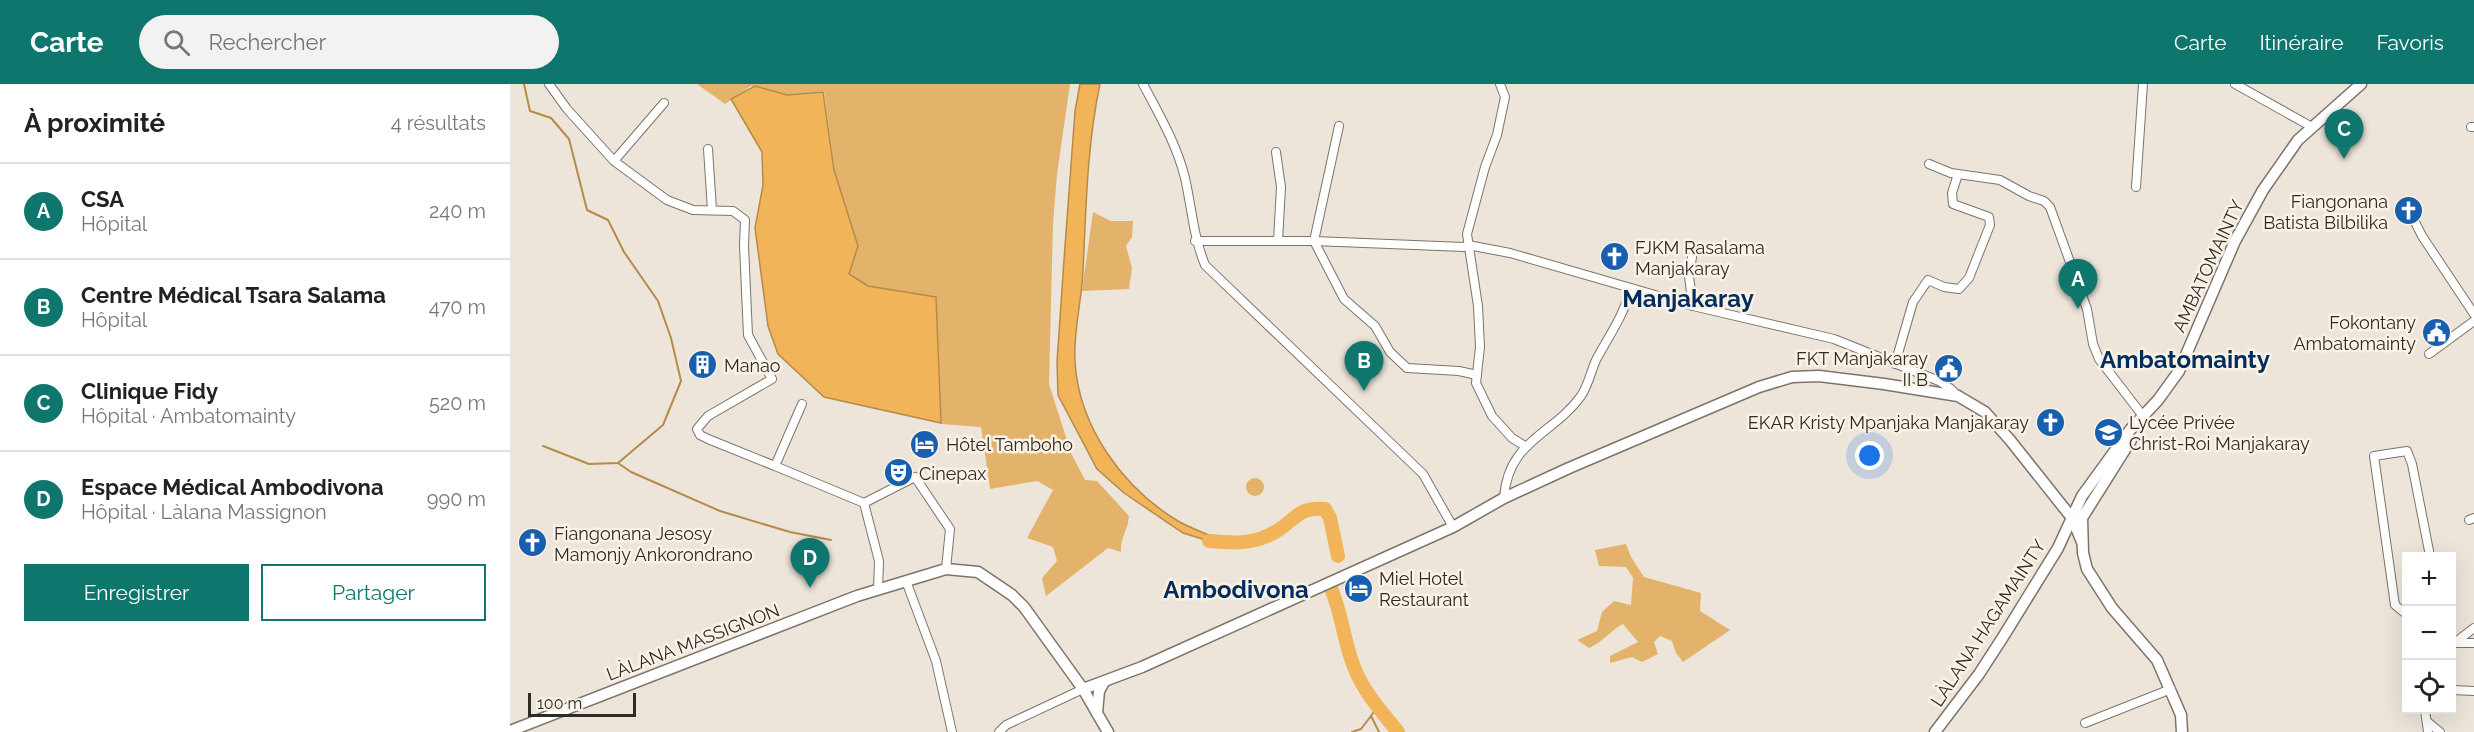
<!DOCTYPE html>
<html lang="fr">
<head>
<meta charset="utf-8">
<style>
  :root { --surface:#fff; --page:#f2f2f2; --text:#222; --muted:#767676; --line:#e0e0e0; --accent:#0f766e }
  body { margin:0; font-family:Raleway,sans-serif; background:var(--page); color:var(--text) }
  .controls { position:absolute; right:18px; bottom:18px; display:grid; overflow:hidden; border-radius:0px; box-shadow:0 6px 24px #0002 }
  .controls button { width:54px; height:54px; display:grid; place-items:center; padding:0; border:0; border-bottom:2px solid var(--line); background:var(--surface); color:var(--text); font:30px sans-serif }
  .scale { position:absolute; left:18px; bottom:15px; width:108px; box-sizing:border-box; padding-left:6px; border:3px solid #2e2b26; border-top:0; font-size:16px; line-height:21px; white-space:nowrap; color:#2e2b26; -webkit-text-stroke:4px #fbf2e7; paint-order:stroke }
  .you { position:absolute; left:1360px; top:372px; width:21px; height:21px; margin:-15px; border:4px solid #fff; border-radius:50%; background:#1a73e8; box-shadow:0 0 0 9px #1a73e833 }
  .badge { display:grid; place-items:center; width:39px; height:39px; border-radius:50%; background:var(--accent); color:#fff; font-size:20px; font-weight:700 }
  .pin { position:absolute; translate:-50% -50px; filter:drop-shadow(0 2px 3px #0008) }
  .pin::after { content:''; position:absolute; top:32px; width:21px; height:18px; background:inherit; clip-path:polygon(0 0,100% 0,50% 100%) }
  .list { margin:0; padding:0; list-style:none }
  h2 { display:flex; justify-content:space-between; align-items:center; height:78px; margin:0; padding:0 24px; font-size:26px }
  h2 small { font-size:20px; font-weight:400; color:var(--muted) }
  .list li { display:grid; grid-template-columns:39px 1fr auto; gap:18px; align-items:center; box-sizing:border-box; height:96px; padding:0 24px; border-top:2px solid var(--line) }
  .list b { display:block; font-size:22px; white-space:nowrap }
  .list p { margin:0; font-size:20px; white-space:nowrap; color:var(--muted) }
  .list em { font-size:20px; font-style:normal; color:var(--muted) }
  .actions { display:flex; gap:12px; padding:18px 24px }
  .actions a { flex:1; padding:14px 0; border:2px solid var(--accent); border-radius:0px; text-align:center; font-size:21px; color:var(--accent) }
  .actions .main { background:var(--accent); color:#fff }
  .icon { flex:none; width:33px; height:33px; fill:none; stroke:currentColor; stroke-width:2; stroke-linecap:round; stroke-linejoin:round }
  .map { position:relative; flex:none; width:1964px; height:648px; overflow:hidden }
  header { display:flex; align-items:center; gap:36px; box-sizing:border-box; height:84px; padding:0 30px; background:var(--accent); color:#fff }
  header strong { font-size:28px }
  nav { display:flex; gap:33px; margin-inline-start:auto; font-size:21px }
  .search { width:420px; height:54px; background:var(--page); display:flex; align-items:center; gap:15px; box-sizing:border-box; padding:0 21px; border-radius:33px; color:var(--muted); font-size:22px }
  main { display:flex }
  aside { flex:1; background:var(--surface) }
  .map>svg:first-child { display:block }
  .green { fill:#e3b26b }
  .water { fill:#f1b459; stroke:#b68b4a; stroke-width:1.5 }
  .lines { fill:none; stroke-linecap:round; stroke-linejoin:round }
  .stream { stroke:#b68b4a; stroke-width:2 }
  .river { stroke:#f1b459; stroke-width:14 }
  .minor-casing { stroke:#7c746a; stroke-width:10 }
  .secondary-casing { stroke:#7c746a; stroke-width:13 }
  .minor { stroke:#fff; stroke-width:8 }
  .secondary { stroke:#fff; stroke-width:10 }
  .labels { text-anchor:middle; dominant-baseline:central; stroke-width:5; stroke-linejoin:round; paint-order:stroke }
  .poi-label { font-size:18px; fill:#2e2b26; stroke:#fbf2e7; text-anchor:start }
  .street-label { font-size:18px; fill:#2e2b26; stroke:#fbf2e7 }
  .district-label { font-size:24px; font-weight:bold; fill:#002c5e; stroke:#fbf2e7 }
</style>
</head>
<body>
<header>
<strong>Carte</strong>
<div class="search"><svg class="icon" aria-label="search" viewBox="0 0 24 24"><circle cx="10" cy="10" r="6"/><path d="M15 15l6 6"/></svg>Rechercher</div>
<nav><a>Carte</a><a>Itinéraire</a><a>Favoris</a></nav>
</header>
<main>
<aside>
<h2>À proximité<small>4 résultats</small></h2>
<ul class="list">
<li><span class="badge">A</span><div><b>CSA</b><p>Hôpital</p></div><em>240 m</em></li>
<li><span class="badge">B</span><div><b>Centre Médical Tsara Salama</b><p>Hôpital</p></div><em>470 m</em></li>
<li><span class="badge">C</span><div><b>Clinique Fidy</b><p>Hôpital · Ambatomainty</p></div><em>520 m</em></li>
<li><span class="badge">D</span><div><b>Espace Médical Ambodivona</b><p>Hôpital · Làlana Massignon</p></div><em>990 m</em></li>
</ul>
<div class="actions"><a class="main">Enregistrer</a><a>Partager</a></div>
</aside>
<div class="map">
<svg width="1964" height="648" viewBox="0 0 1964 648">
  <rect width="100%" height="100%" fill="#ede5da"/>
  <g class="green">
    <path d="M 187,0 L 560,0 L 547,90 L 543,139 L 539,300 L 561,369 L 575,396 L 587,397 L 619,432 C 618,446 611,451 611,468 L 598,464 L 536,512 L 532,494 L 547,477 L 543,463 L 517,454 L 543,406 L 527,397 L 480,405 L 471,343 L 431,340 L 426,212 L 360,204 L 338,190 L 348,161 L 326,96 L 314,7 L 277,11 L 241,2 L 215,20 Z"/>
    <polygon points="583,128 601,137 623,137 622,153 616,162 622,184 619,205 572,207"/>
    <circle cx="745" cy="403" r="9"/>
    <path d="M 1116,460 L 1121,473 L 1134,493 L 1191,509 L 1190,527 L 1220,546 L 1173,578 L 1166,569 L 1162,557 L 1150,552 L 1144,558 L 1148,570 L 1132,578 L 1122,573 L 1100,579 L 1100,572 L 1128,558 L 1113,540 C 1100,547 1093,558 1079,564 L 1067,556 L 1087,547 L 1092,528 L 1104,517 L 1121,521 L 1123,494 L 1116,483 L 1089,482 L 1085,466 Z"/>
  </g>
  <g class="water">
    <path d="M 570,0 L 590,0 C 577,61 576,124 573,187 C 572,216 563,248 565,278 C 569,343 613,404 668,437 C 678,443 690,447 701,452 L 699,457 L 673,449 L 614,409 L 587,385 L 548,311 L 547,278 L 554,176 L 565,27 Z"/>
    <polygon points="245,2 277,11 313,8 324,86 348,162 339,190 358,202 426,213 431,339 314,313 268,270 258,242 245,144 253,101 252,68 221,15"/>
  </g>
  <g class="lines">
    <g class="stream">
      <polyline points="14,0 20,27 41,34 59,55 77,126 98,136 114,168 148,217 161,254 171,297 153,341 108,379 79,380 33,362"/>
      <polyline points="108,379 121,388 210,427 280,448 321,456"/>
      <polyline points="868,622 861,632 869,648"/>
      <polyline points="842,648 851,645 861,632"/>
    </g>
    <g class="river">
      <path d="M 699,457 C 722,459 744,461 765,448 C 785,437 788,422 815,425 L 820,434 L 828,472"/>
      <path d="M 822,507 C 832,531 834,558 844,583 C 853,607 872,628 888,648"/>
    </g>
    <defs>
      <g id="minor">
        <polyline points="39,0 57,25 104,77 157,116 183,126 223,127 235,136 234,162 238,251 262,295 198,332 187,345 190,351 198,355 265,382"/>
        <path d="M 633,0 C 649,30 667,61 675,94 C 682,125 683,151 695,181 L 913,390 L 943,443"/>
        <polyline points="990,0 995,13 987,51 975,83 957,150 968,222 970,263 966,299 982,332 1002,354 1015,362"/>
        <polyline points="1725,0 1802,43"/>
        <polyline points="829,42 804,157 834,215 865,242 880,268 897,284 949,287 967,291"/>
        <polyline points="1961,43 1964,43"/>
        <polyline points="198,65 202,126"/>
        <polyline points="766,68 771,103 768,157"/>
        <polyline points="104,77 154,19"/>
        <polyline points="1419,80 1441,89 1490,96 1519,112 1534,117 1540,123 1577,225 1583,260 1589,275 1633,332"/>
        <polyline points="1626,103 1633,0"/>
        <polyline points="1905,138 1912,152 1964,230"/>
        <polyline points="685,157 804,157 954,163 958,161 1000,169 1183,222 1324,255 1429,297 1441,305 1448,312"/>
        <polyline points="1182,173 1179,193 1183,222"/>
        <polyline points="1919,270 1964,237"/>
        <polyline points="1385,280 1403,218 1418,196 1434,203 1449,205 1459,194 1480,141 1479,133 1443,120 1442,109 1448,90"/>
        <polyline points="292,320 265,382 354,419 369,477 368,505"/>
        <path d="M 994,414 C 998,356 1043,351 1071,312 C 1079,300 1081,286 1087,274 C 1100,250 1114,231 1121,204"/>
        <polyline points="354,419 405,393 440,445 436,485"/>
        <polyline points="1959,436 1964,434"/>
        <polyline points="396,497 426,577 442,648"/>
        <polyline points="1896,530 1885,521 1864,372 1897,367 1902,380 1920,472"/>
        <polyline points="1946,559 1964,559"/>
        <polyline points="1942,561 1964,544"/>
        <polyline points="1942,606 1964,607"/>
        <polyline points="1915,626 1918,648"/>
        <polyline points="1575,639 1661,605"/>
        <polyline points="1919,639 1930,648"/>
        <polyline points="489,648 496,641 573,605"/>
      </g>
      <g id="secondary">
        <polyline points="1621,356 1572,434 1573,469 1577,485 1602,524 1647,576 1671,631 1672,648"/>
        <polyline points="573,605 632,583 943,443 994,414 1059,384 1249,303 1282,293 1309,292 1374,300 1448,312 1475,328 1500,356 1562,434 1572,458"/>
        <polyline points="587,629 589,607 594,598"/>
        <polyline points="0,647 347,512 436,485 468,488 502,511 514,523 573,605 598,648"/>
        <polyline points="1425,648 1469,590 1493,553 1548,464 1572,412 1620,346 1648,316 1669,287 1725,157 1753,106 1788,56 1851,0"/>
      </g>
    </defs>
    <use href="#minor" class="minor-casing"/>
    <use href="#secondary" class="secondary-casing"/>
    <use href="#minor" class="minor"/>
    <use href="#secondary" class="secondary"/>
  </g>
  <defs>
    <symbol id="church-disc" viewBox="-11 -11 22 22"><circle r="9.5" fill="#195faf" stroke="#fbf2e7"/><path d="M-1.2-6h2.4v3.5h3.3v2.4h-3.3V6h-2.4V-.1h-3.3v-2.4h3.3Z" fill="#fff"/></symbol>
    <symbol id="civic-disc" viewBox="-11 -11 22 22"><circle r="9.5" fill="#195faf" stroke="#fbf2e7"/><path d="M-.6-6.5H3V-4.5H.6V-3L4-1V1h2V6H-6V1h2V-1L-.6-3ZM-1.2 2.5V6h2.4V2.5Z" fill="#fff"/></symbol>
    <symbol id="building-disc" viewBox="-11 -11 22 22"><circle r="9.5" fill="#195faf" stroke="#fbf2e7"/><path d="M-4-6H4V6H1V3H-1V6H-4ZM-2.5-4.3h1.7v1.8h-1.7ZM.8-4.3h1.7v1.8H.8ZM-2.5-1h1.7V.8h-1.7ZM.8-1h1.7V.8H.8Z" fill="#fff"/></symbol>
    <symbol id="university-disc" viewBox="-11 -11 22 22"><circle r="9.5" fill="#195faf" stroke="#fbf2e7"/><path d="M0-5L7-2L0 1L-7-2ZM-4 1L0 2.5L4 1V4Q0 6-4 4Z" fill="#fff"/></symbol>
    <symbol id="hotel-disc" viewBox="-11 -11 22 22"><circle r="9.5" fill="#195faf" stroke="#fbf2e7"/><path d="M-6-4.5h1.5V1H6V5H4.5V3h-9V5H-6ZM-4 0a1.8 1.8 0 1 1 3.6 0ZM.5 0V-2.5h3Q6-2.5 6 0Z" fill="#fff"/></symbol>
    <symbol id="theatre-disc" viewBox="-11 -11 22 22"><circle r="9.5" fill="#195faf" stroke="#fbf2e7"/><path d="M-5-5.5Q0-4 5-5.5V0Q5 5 0 6Q-5 5-5 0ZM-3.3-2.5H-1v1.5H-3.3ZM1-2.5H3.3v1.5H1ZM-2.8 1Q0 5.5 2.8 1Z" fill="#fff"/></symbol>
  </defs>
  <g fill-rule="evenodd">
    <use href="#church-disc" x="1882" y="110" width="33" height="33"/>
    <use href="#church-disc" x="1088" y="156" width="33" height="33"/>
    <use href="#civic-disc" x="1910" y="232" width="33" height="33"/>
    <use href="#building-disc" x="176" y="264" width="33" height="33"/>
    <use href="#civic-disc" x="1422" y="268" width="33" height="33"/>
    <use href="#church-disc" x="1524" y="322" width="33" height="33"/>
    <use href="#university-disc" x="1582" y="332" width="33" height="33"/>
    <use href="#hotel-disc" x="398" y="344" width="33" height="33"/>
    <use href="#theatre-disc" x="372" y="372" width="33" height="33"/>
    <use href="#church-disc" x="6" y="442" width="33" height="33"/>
    <use href="#hotel-disc" x="832" y="488" width="33" height="33"/>
  </g>
  <g class="labels">
    <g class="poi-label">
      <text x="1878" y="117" text-anchor="end">Fiangonana<tspan x="1878" dy="21">Batista Bilbilika</tspan></text>
      <text x="1125" y="163">FJKM Rasalama<tspan x="1125" dy="21">Manjakaray</tspan></text>
      <text x="1906" y="238" text-anchor="end">Fokontany<tspan x="1906" dy="21">Ambatomainty</tspan></text>
      <text x="1418" y="274" text-anchor="end">FKT Manjakaray<tspan x="1418" dy="21">II B</tspan></text>
      <text x="214" y="281">Manao</text>
      <text x="1519" y="338" text-anchor="end">EKAR Kristy Mpanjaka Manjakaray</text>
      <text x="1619" y="338">Lycée Privée<tspan x="1619" dy="21">Christ-Roi Manjakaray</tspan></text>
      <text x="436" y="360">Hôtel Tamboho</text>
      <text x="409" y="389">Cinepax</text>
      <text x="44" y="449">Fiangonana Jesosy<tspan x="44" dy="21">Mamonjy Ankorondrano</tspan></text>
      <text x="869" y="494">Miel Hotel<tspan x="869" dy="21">Restaurant</tspan></text>
    </g>
    <g class="street-label">
      <text transform="translate(1698 182) rotate(-65)">AMBATOMAINTY</text>
      <text transform="translate(1478 539) rotate(-57)">LÀLANA HAGAMAINTY</text>
      <text transform="translate(183 558) rotate(-21)">LÀLANA MASSIGNON</text>
    </g>
    <g class="district-label">
      <text x="1178" y="214">Manjakaray</text>
      <text x="1675" y="275">Ambatomainty</text>
      <text x="726" y="505">Ambodivona</text>
    </g>
  </g>
</svg>
<div class="controls">
<button>+</button>
<button>−</button>
<button><svg class="icon" aria-label="locate" viewBox="0 0 24 24"><circle cx="12" cy="12" r="6"/><path d="M12 2v4M12 18v4M2 12h4M18 12h4"/></svg></button>
</div>
<div class="scale">100 m</div>
<div class="you"></div>
<div class="pin badge" style="left:1568px;top:225px">A</div>
<div class="pin badge" style="left:854px;top:307px">B</div>
<div class="pin badge" style="left:1834px;top:75px">C</div>
<div class="pin badge" style="left:300px;top:504px">D</div>
</div>
</main>
</body>
</html>
